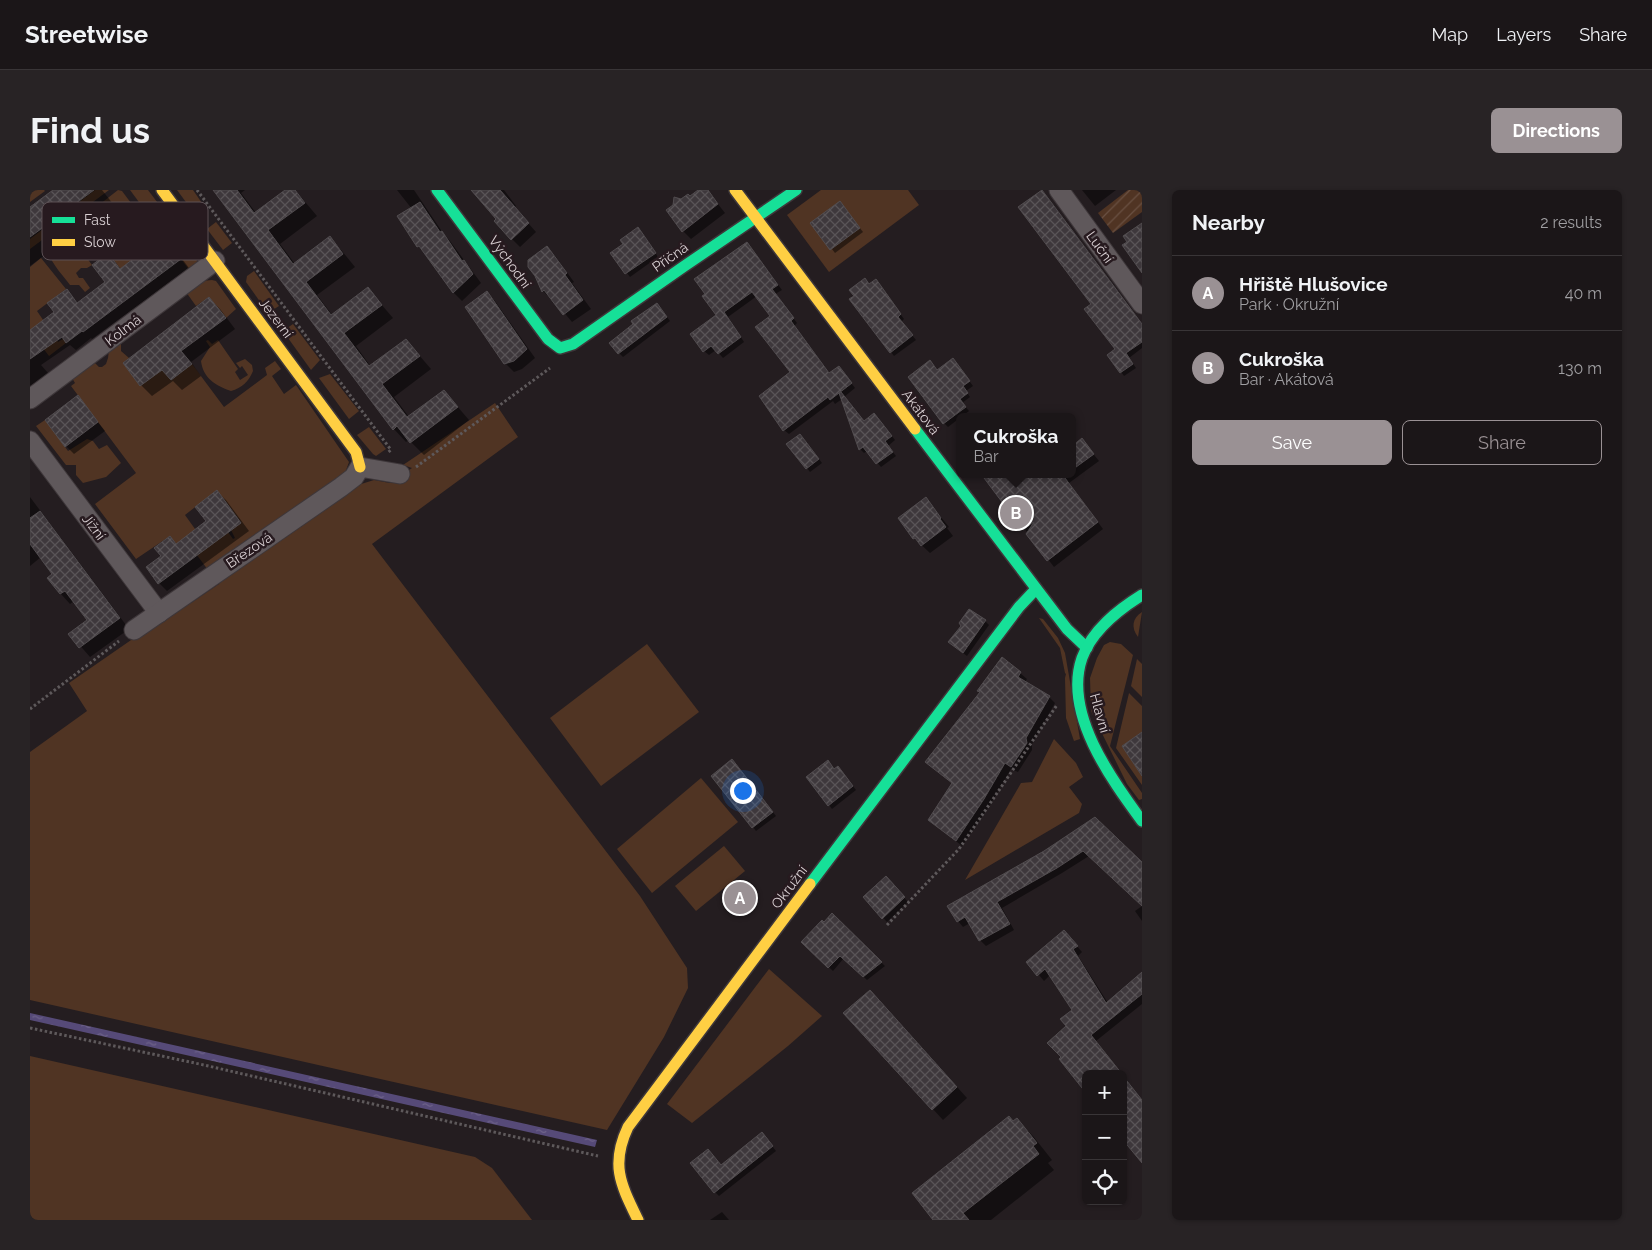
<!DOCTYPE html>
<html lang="en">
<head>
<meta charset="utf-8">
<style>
  :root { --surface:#1b1618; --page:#282325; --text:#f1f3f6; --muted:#a09fa2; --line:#393537; --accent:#9a9194 }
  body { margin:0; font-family:Raleway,sans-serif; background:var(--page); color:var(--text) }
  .controls { position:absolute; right:15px; bottom:15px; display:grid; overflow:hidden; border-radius:8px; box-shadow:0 1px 4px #0004 }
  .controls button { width:45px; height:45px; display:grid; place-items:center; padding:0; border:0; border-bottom:1px solid var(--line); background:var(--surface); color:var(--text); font:25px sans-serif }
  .you { position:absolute; left:712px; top:600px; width:18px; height:18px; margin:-12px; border:4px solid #fff; border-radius:50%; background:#1a73e8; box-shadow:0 0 0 8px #1a73e833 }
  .badge { display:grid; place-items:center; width:32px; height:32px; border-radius:50%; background:var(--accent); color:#fff; font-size:16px; font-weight:700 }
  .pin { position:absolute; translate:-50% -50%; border:2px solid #fff; box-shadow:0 1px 5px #0006 }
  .popup { position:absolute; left:926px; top:223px; width:120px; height:65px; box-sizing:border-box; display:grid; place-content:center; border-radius:8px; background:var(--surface); filter:drop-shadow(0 1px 4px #0005); font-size:16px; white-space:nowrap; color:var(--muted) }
  .popup b { font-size:19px; color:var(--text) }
  .popup::after { content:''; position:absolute; left:50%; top:100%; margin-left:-10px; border:10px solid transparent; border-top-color:var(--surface) }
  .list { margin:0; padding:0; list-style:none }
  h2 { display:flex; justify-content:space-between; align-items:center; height:65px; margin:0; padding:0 20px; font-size:21px }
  h2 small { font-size:16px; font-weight:400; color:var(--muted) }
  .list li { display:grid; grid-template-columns:32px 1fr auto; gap:15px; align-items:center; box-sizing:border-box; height:75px; padding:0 20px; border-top:1px solid var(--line) }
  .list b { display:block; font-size:19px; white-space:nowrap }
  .list p { margin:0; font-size:16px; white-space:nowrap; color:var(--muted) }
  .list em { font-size:16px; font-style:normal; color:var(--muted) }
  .actions { display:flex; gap:10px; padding:15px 20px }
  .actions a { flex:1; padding:11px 0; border:1px solid var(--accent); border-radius:8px; text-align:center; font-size:18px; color:var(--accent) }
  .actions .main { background:var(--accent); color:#fff }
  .icon { flex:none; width:28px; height:28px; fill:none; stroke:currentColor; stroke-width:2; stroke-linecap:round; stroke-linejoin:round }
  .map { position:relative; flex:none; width:1112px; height:1030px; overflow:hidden; border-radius:8px }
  header { display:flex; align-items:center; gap:30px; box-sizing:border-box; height:70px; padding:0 25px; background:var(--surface); border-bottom:1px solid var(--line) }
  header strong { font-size:24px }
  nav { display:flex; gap:28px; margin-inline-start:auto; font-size:18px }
  .intro { display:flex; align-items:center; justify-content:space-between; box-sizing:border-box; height:120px; padding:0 30px }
  h1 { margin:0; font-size:35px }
  .button { padding:12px 22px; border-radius:8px; background:var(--accent); color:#fff; font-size:18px; font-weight:700 }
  main { display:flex; gap:30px; padding:0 30px }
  aside { flex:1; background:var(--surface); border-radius:8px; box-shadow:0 1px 4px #0004 }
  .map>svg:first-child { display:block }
  .green { fill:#503423; fill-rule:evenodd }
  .garden { fill:url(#garden-furrows) }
  .water { fill:url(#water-ripples) }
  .shadow { fill:#0007 }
  .building { fill:url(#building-cross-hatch); stroke:#514c4f }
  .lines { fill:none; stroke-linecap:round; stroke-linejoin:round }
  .street-casing { stroke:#3e373a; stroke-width:21 }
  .fast-casing { stroke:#3e373a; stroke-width:14 }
  .slow-casing { stroke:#3e373a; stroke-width:14 }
  .path { stroke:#5e595b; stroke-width:3; stroke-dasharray:2.5 2.5; stroke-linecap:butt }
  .street { stroke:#5f585b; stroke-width:19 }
  .fast { stroke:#16e098; stroke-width:11 }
  .slow { stroke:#ffcf43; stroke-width:11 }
  .labels { text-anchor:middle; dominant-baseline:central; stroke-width:5; stroke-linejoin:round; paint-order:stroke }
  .street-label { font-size:14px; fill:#d9d0d3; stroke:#271a1f }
  .key { fill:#271a1f; stroke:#5c5155; stroke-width:1 }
  .key-label { font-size:14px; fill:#d9d0d3 }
</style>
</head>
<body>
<header>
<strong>Streetwise</strong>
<nav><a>Map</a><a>Layers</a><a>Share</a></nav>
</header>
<div class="intro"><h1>Find us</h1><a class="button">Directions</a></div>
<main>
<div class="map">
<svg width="1112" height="1030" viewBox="0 0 1112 1030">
  <defs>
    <pattern id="garden-furrows" width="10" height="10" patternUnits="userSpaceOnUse" patternTransform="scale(1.25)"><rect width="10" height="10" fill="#503423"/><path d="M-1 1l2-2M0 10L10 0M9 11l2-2" fill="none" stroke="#695042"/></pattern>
    <pattern id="water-ripples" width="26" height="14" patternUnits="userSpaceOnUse" patternTransform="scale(1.25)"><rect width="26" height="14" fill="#564a78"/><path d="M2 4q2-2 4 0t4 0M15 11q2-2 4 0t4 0" fill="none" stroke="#6e638a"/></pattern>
    <pattern id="building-cross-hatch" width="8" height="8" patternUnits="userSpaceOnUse" patternTransform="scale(1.25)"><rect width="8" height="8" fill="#3e383c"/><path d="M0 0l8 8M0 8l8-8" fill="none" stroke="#595457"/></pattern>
  </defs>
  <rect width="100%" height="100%" fill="#241d20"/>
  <g class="green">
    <polygon points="0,0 14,0 15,1 0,12"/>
    <polygon points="65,0 79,0 0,59 0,49"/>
    <polygon points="88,0 92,1 119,37 91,57 101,71 90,79 71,51 70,42 64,39 61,32 65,18"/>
    <polygon points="100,0 118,0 165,62 167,72 160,81"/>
    <polygon points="147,0 163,0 174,16 164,23"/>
    <polygon points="791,0 878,0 889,15 799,82 757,25"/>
    <polygon points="186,32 202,53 193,60 177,39"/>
    <path d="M 41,35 L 49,36 L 56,47 L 54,64 L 62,75 L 57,78 L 51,78 L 46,83 L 49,88 L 53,88 L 60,98 L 55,102 L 49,95 L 40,95 C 32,84 13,65 18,52 Z"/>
    <polygon points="11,68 36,99 7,121 28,152 33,149 36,153 19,166 0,141 0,77"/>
    <polygon points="224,81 249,116 238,123 216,92 217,86"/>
    <polygon points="182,90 186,91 206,119 196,128 179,107 166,116 156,102 172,91"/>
    <polygon points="263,134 290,170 281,180 253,141"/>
    <path d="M 178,150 L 182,154 L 188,150 L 208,179 L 205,182 L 210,190 L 218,185 L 212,176 L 210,178 L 206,173 L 215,169 L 222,175 L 223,181 C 219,191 212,198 201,201 C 186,196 173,188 171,171 L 180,157 L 176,151 Z"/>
    <path d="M 88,153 L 91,154 L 91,161 L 99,168 L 93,173 L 110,196 L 132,180 L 141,190 L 162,174 L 194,217 L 237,185 L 235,178 L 245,171 L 251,179 L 242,186 L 254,204 L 266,195 L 319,272 L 314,286 L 178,380 L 155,349 L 146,355 L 140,346 L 106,369 L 65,314 L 106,283 L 41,196 L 45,193 L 42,188 L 63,171 L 69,177 L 72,177 L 76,174 L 78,168 L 79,160 ZM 187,300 L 211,332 L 201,340 L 205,348 L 203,349 L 198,342 L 178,357 L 155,325 Z"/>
    <polygon points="300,184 329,221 319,229 289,188"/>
    <polygon points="465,213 488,247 342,354 610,706 657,778 658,798 634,847 577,940 0,810 0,562 57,521 39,493 156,412 161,413 189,394 192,388 250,348 255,348 328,295 344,290 360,293 382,278 373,275"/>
    <polygon points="15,230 38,261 57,249 63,251 69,259 77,255 91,273 76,287 53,293 46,285 46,275 36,275 6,236"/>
    <polygon points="339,237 356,259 346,266 343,264 327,245"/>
    <path d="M 1112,422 L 1108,447 C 1101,438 1102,428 1112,422 Z"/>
    <polygon points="1009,428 1013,429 1028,448 1035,463 1050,549 1044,551 1036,528 1035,488 1036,484 1035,483 1030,458"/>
    <polygon points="1080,452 1091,454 1103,465 1080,556 1112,603 1112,609 1109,610 1097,594 1061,521 1060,488 1067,468 1074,455"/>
    <polygon points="617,454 669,522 571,596 520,528"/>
    <polygon points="1107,469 1112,474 1112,507 1101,496"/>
    <polygon points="1099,503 1112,516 1112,542 1092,556 1112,586 1112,595 1086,558"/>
    <polygon points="1024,549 1046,573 1053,587 1039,597 1052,614 1049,623 935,690 991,593 1002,592"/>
    <polygon points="671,588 708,632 622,703 587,659"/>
    <polygon points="694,656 715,681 666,721 645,696"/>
    <polygon points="739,779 792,826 758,856 662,933 637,914"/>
    <polygon points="0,866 445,967 462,978 502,1030 0,1030"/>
  </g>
  <polygon class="garden" points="1098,0 1112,0 1112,22 1083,43 1068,23"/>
  <polygon class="water" points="0,823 567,950 565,957 0,830"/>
  <g class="shadow">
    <polygon points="25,0 72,0 83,14 0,76 0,18"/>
    <polygon points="185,0 215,0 211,3 226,23 257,0 265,0 287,26 250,54 265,74 300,48 312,61 325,77 287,105 303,126 338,99 363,128 326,156 341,177 376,150 401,179 364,207 379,227 414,201 439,230 394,265 379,250 376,252 364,239"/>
    <polygon points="367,0 384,0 413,43 420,51 451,93 432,111 424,103 397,65 388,56 382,19"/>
    <polygon points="445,0 474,0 486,16 484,17 506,42 490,57 482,49"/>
    <polygon points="670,0 677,0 695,23 661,49 653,41 651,10 660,8"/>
    <polygon points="1052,0 1086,0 1065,16"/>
    <polygon points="1013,1 1112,135 1112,158 1099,168 1106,178 1094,186 1079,165 1087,160 1063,114 990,18"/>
    <polygon points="813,16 833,42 805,63 782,33"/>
    <polygon points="126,37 134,45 159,78 62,149 61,148 46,160 40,155 11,175 18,183 0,197 0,141 26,122 36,101 48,113 77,92 78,64 91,79 122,57"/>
    <polygon points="612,43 628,67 600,87 582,63"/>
    <polygon points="517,58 525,66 544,92 542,93 561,119 542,132 522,108 521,109 513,101"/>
    <polygon points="721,58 752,100 745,104 767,133 764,136 800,184 809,177 825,198 814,207 834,232 848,229 865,250 858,256 866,266 851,277 837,261 834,263 830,259 812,209 805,214 803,211 759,244 754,240 730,207 762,183 742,127 727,106 698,127 714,152 693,168 686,160 679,165 674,161 688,126"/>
    <polygon points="849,95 874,129 871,132 886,150 864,166 861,162"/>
    <polygon points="457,103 465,111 505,168 492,179 484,182 475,173"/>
    <polygon points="179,108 190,119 205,139 161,172 171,186 152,200 143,191 122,206 111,195 94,173"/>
    <polygon points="630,118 640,131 593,167 589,163 605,134"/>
    <polygon points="923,169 943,196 936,201 940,207 932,213 939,221 918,237 914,233 908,181"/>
    <polygon points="48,207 75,241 44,264 36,256"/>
    <polygon points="774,249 792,273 780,282 777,278"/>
    <polygon points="1052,250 1069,271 1039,293 1073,339 1024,377 954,286 956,284 1042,284 1042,258"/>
    <polygon points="187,302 196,310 219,341 137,401 129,393 132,367 140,348 147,354 177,331"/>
    <polygon points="0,307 99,439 60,467 40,444 58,430 44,411 40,414 31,404 24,384 11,367 0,376"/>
    <polygon points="896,309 919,337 917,338 923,346 900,363 884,348"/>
    <polygon points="955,431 959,435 937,466 924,456"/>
    <polygon points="990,483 997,489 995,492 1019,507 1025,513 1002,554 1002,560 988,582 981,579 960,615 932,656 900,630 923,594 903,578"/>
    <polygon points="706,575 746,626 726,641 723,637"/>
    <polygon points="805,580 812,582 826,600 802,619 799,615"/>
    <polygon points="1065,629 1059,666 1032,683 972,718 984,740 956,756 950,750 940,733 933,737 928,731 1014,662"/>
    <polygon points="856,688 878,712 857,732 834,707"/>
    <polygon points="1112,716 1112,731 1105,721"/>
    <polygon points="802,725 855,776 837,790 814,768 803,781 773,752"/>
    <polygon points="1039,747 1052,762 1048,766 1078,813 1112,784 1112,814 1066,851 1033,867 1037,836 1043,820 1020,785 1014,791 998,772"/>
    <polygon points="850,812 937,908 913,930 815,823"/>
    <polygon points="987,930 1003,946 1022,970 1018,973 1024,980 961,1030 905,1030"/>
    <polygon points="736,948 746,961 689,1006 685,1002 691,976"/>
    <polygon points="692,1022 699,1030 680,1030"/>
  </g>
  <g class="building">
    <polygon points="23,0 64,0 0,47 0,17"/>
    <polygon points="183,0 207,0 224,23 255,0 265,0 275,13 238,40 263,74 300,46 313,64 276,92 301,125 338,97 352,115 314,143 339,176 376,149 390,166 352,194 377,227 414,200 428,217 380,253 367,236 363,240"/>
    <polygon points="441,0 470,0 499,33 481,50 464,31 466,29"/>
    <polygon points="668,0 678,0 688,14 652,42 636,20 643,15 644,7 651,9 658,4 660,6"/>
    <polygon points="1012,0 1112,134 1112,152 1096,163 1103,174 1090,183 1077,165 1085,159 1054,119 1061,114 988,17"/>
    <polygon points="810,11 830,38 800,60 780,33"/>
    <polygon points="390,12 410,42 412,41 432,71 434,70 443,84 423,103 389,56 387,57 367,26"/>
    <polygon points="1112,33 1112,83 1092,55 1097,52 1093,46"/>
    <polygon points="126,35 151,69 53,142 52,141 36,153 32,147 0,169 0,140 24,122 17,113 37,99 47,113 75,92 62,75 78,63 90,79 120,56 112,46"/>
    <polygon points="608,37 626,63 595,84 580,63 593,54 590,50"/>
    <polygon points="717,52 748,95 742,99 764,128 761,131 799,183 809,176 822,193 800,210 798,207 753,241 729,206 760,182 725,137 740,126 722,102 694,122 711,147 688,164 681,156 673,162 660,144 686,125 672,106 675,104 664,89"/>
    <polygon points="517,56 537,83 535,85 553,110 533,125 514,100 512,102 505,86 498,77 498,70"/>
    <polygon points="835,88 839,94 846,89 871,124 868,127 883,145 860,163 819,109 824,106 819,100"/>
    <polygon points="457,101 497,159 484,171 474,174 435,117"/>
    <polygon points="179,107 196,128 151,161 162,174 141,190 132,180 110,196 93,173"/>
    <polygon points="627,113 637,127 588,164 579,153 603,134 601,131"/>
    <polygon points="923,168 940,191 933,196 938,203 930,209 936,217 913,234 878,187 900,170 907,180"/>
    <polygon points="811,202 834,231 844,223 862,246 855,251 863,262 846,274 833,257 829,260 809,203"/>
    <polygon points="48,205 68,232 35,257 15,230"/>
    <polygon points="770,244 789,269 776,279 756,254"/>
    <polygon points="1052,248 1064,264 1042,280 1042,256"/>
    <polygon points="951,284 1032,284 1068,332 1017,371 996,344 1004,332 993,340"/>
    <polygon points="187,300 211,333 128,394 116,377 131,366 124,358 140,346 146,354 176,331 165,317"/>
    <polygon points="896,307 911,328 910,329 916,337 891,356 885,348 883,349 868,328"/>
    <polygon points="10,321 90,428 49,458 38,444 57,430 35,401 30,404 17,388 22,384 0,354 0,328"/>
    <polygon points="939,419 956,430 933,463 918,452 931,436 929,433"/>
    <polygon points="972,467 991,482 988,487 1020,506 996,548 997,553 981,577 975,573 954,609 926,651 898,630 922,593 895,572 950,502 947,501"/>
    <polygon points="1112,542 1112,586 1092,556"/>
    <polygon points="702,569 743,622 722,638 681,586"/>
    <polygon points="798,570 804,579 808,576 823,596 798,616 776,587"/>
    <polygon points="1065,627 1112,672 1112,716 1053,661 1027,678 967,712 980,734 949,751 935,727 927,732 917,716 1014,661"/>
    <polygon points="856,686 875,707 852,729 833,707"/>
    <polygon points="802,723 852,772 833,787 810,766 798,778 771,752 792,730 794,732"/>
    <polygon points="1034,740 1048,756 1043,759 1076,813 1112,782 1112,804 1061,845 1092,884 1056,884 1056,903 1029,869 1031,867 1017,853 1036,836 1030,829 1042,820 1015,779 1007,786 996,772"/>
    <polygon points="840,800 927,897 902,920 813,823"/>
    <polygon points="1093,886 1112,910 1112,973 1093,950"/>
    <polygon points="979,926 983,931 987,928 1007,953 1003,956 1009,964 933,1023 939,1030 903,1030 882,1003"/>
    <polygon points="732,942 743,956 684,1003 660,973 678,959 691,975"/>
  </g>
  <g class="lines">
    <defs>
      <g id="street">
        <polyline points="1029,0 1112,114"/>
        <polyline points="0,209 185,71"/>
        <polyline points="0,251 129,423"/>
        <polyline points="104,440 311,297 324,287 330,277 370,284"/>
      </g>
      <g id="fast">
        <polyline points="407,0 518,149 530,158 543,154 653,77 766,0"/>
        <polyline points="885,239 1037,439 1057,458"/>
        <path d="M 1112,405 C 1088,420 1062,440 1052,468 C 1033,523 1081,589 1112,631"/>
        <polyline points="780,694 989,417 1006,399"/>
      </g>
      <g id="slow">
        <polyline points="132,0 326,262 330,277"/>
        <polyline points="705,0 885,239"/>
        <path d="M 608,1030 C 591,995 580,975 598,937 L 780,694"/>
      </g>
    </defs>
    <use href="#street" class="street-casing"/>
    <use href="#fast" class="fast-casing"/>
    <use href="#slow" class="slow-casing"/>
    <g class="path">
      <polyline points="167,0 361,260 357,263"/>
      <polyline points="386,277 520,178"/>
      <polyline points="0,519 89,451"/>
      <polyline points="857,735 929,659 1027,515"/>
      <polyline points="0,838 174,875 568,966"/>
    </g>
    <use href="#street" class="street"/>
    <use href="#fast" class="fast"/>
    <use href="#slow" class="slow"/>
  </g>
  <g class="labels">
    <g class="street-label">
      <text transform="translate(1070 57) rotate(54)">Luční</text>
      <text transform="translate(640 67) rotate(-35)">Příčná</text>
      <text transform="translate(480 72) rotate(54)">Východní</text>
      <text transform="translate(246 128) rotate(53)">Jezerní</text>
      <text transform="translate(93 140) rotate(-37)">Kolmá</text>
      <text transform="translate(891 222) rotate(53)">Akátová</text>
      <text transform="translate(64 337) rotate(53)">Jižní</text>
      <text transform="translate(219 360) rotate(-34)">Březová</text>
      <text transform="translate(1070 523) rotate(74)">Hlavní</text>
      <text transform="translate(759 697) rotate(-53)">Okružní</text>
    </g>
  </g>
  <rect x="12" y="12" width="166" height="58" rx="8" class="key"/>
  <rect x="22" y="27" width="23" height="6" fill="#16e098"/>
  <rect x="22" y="49" width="23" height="7" fill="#ffcf43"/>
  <g class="key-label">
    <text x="54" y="35">Fast</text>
    <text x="54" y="57">Slow</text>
  </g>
</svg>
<div class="controls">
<button>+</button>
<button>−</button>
<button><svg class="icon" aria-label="locate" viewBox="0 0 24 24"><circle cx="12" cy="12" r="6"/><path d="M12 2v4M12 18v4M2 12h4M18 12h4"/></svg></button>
</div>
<div class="you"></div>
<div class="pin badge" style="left:710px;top:708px">A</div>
<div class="pin badge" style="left:986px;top:323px">B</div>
<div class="popup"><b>Cukroška</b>Bar</div>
</div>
<aside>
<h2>Nearby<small>2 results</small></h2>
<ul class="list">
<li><span class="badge">A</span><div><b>Hřiště Hlušovice</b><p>Park · Okružní</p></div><em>40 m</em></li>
<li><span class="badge">B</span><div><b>Cukroška</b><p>Bar · Akátová</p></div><em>130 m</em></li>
</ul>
<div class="actions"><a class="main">Save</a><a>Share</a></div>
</aside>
</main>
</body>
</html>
